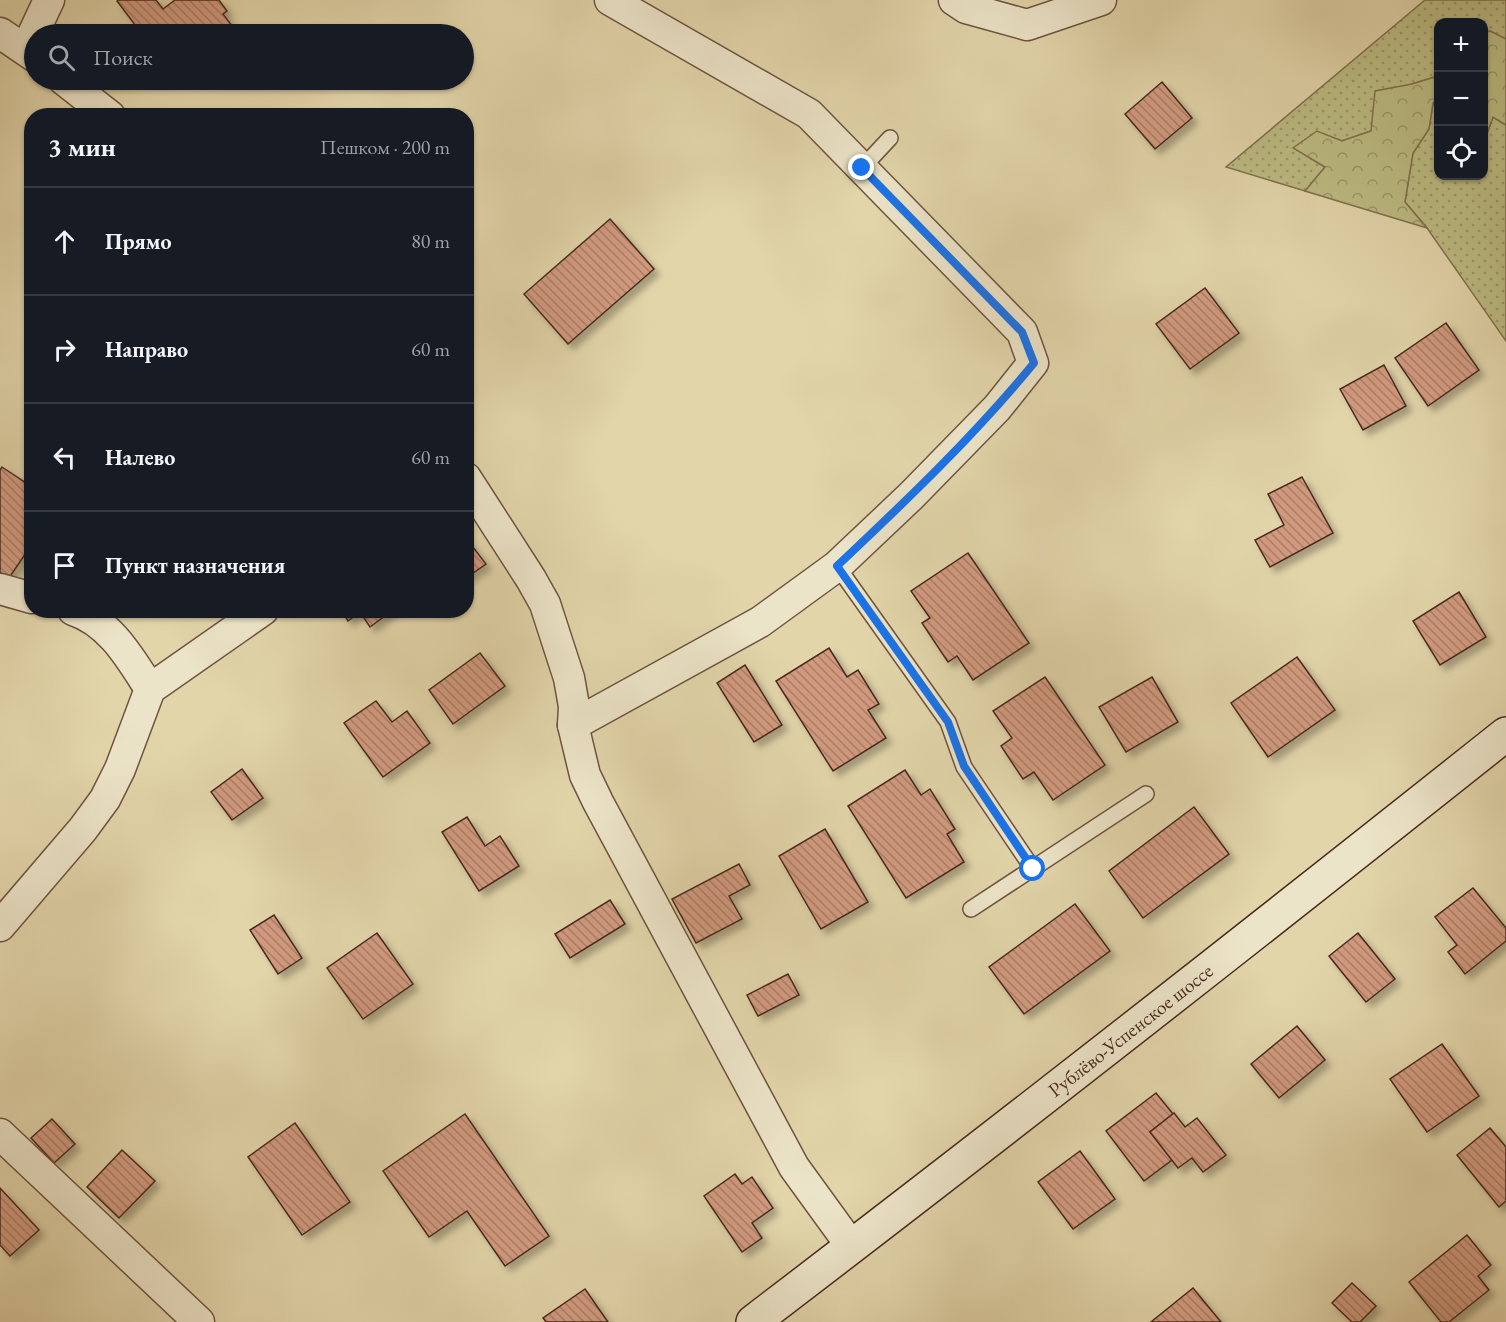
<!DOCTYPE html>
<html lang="ru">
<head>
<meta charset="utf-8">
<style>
  :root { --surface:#171b24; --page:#242831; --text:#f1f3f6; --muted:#9ea1a6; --line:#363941 }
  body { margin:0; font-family:"EB Garamond",serif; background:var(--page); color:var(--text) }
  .controls { position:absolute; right:18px; top:18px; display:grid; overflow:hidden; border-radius:12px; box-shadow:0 2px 4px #0004 }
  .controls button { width:54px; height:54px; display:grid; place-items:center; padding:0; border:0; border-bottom:2px solid var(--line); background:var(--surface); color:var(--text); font:30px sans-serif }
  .stop { position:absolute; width:18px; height:18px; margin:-14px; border:4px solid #1a73e8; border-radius:50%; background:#fff }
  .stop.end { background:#1a73e8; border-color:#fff; box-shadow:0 2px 6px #0008 }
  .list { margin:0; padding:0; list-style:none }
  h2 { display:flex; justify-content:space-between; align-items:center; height:78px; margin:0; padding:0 24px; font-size:26px }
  h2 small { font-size:20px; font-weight:400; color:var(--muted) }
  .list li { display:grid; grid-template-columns:39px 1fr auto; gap:18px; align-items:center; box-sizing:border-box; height:108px; padding:0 24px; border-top:2px solid var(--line) }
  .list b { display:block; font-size:22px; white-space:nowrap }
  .list em { font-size:20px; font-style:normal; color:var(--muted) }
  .icon { flex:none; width:33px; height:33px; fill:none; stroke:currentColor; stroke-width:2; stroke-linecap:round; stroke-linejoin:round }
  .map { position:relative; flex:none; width:1506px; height:1322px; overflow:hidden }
  .search { position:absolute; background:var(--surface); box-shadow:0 2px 4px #0004; left:24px; top:24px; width:450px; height:66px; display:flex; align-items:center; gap:15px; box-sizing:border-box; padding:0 21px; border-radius:33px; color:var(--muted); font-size:22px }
  .panel { position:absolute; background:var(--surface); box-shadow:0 2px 4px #0004; left:24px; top:108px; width:450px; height:510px; border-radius:24px }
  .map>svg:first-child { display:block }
  .grass { fill:url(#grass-dots); stroke:#827250; stroke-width:1.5 }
  .forest { fill:url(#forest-crowns); stroke:#827250; stroke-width:1.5 }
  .building { fill:url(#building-back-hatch); stroke:#49291e; stroke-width:1.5; filter:url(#shadow) }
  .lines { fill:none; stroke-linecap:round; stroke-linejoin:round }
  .lane-casing { stroke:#6f5441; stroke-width:18 }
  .street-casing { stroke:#6f5441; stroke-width:33 }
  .secondary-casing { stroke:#49291e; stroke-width:36 }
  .lane { stroke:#ece4c8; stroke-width:15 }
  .street { stroke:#ece4c8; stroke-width:30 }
  .secondary { stroke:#ece4c8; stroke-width:33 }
  .route { stroke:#1a73e8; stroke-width:8 }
  .labels { text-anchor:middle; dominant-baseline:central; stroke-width:4.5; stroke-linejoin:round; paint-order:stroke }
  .street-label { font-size:20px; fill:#49291e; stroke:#ece4c8 }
</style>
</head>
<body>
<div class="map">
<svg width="1506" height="1322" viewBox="0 0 1506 1322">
  <defs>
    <pattern id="grass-dots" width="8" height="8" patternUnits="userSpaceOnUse" patternTransform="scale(1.5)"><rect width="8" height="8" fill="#bcbb83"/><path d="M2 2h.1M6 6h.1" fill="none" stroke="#9b986b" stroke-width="1.8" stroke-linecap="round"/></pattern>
    <pattern id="forest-crowns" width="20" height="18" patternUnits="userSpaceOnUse" patternTransform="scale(1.5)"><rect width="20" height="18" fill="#bcbb83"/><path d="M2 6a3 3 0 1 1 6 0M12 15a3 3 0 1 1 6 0" fill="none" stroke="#9b986b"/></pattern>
    <pattern id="building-back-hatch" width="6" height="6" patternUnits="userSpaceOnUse" patternTransform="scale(1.5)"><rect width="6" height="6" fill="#d19a7f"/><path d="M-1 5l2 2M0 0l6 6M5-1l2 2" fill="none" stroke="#ac7e67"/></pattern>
    <filter id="shadow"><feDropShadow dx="5.5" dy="5.5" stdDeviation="3" flood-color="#0004"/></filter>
  </defs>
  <rect width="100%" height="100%" fill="#e2d5aa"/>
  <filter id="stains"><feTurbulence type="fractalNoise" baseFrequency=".00333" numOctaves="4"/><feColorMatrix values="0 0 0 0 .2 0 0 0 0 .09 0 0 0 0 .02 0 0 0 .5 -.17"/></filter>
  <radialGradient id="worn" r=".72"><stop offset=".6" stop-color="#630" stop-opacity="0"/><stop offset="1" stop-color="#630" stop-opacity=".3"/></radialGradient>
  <g class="grass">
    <polygon points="1425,0 1506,0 1506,39 1490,31 1484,33 1484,22 1438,22 1438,76 1412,84 1371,131 1342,141 1317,132 1294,148 1325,167 1305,191 1226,167"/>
    <polygon points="1438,98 1438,176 1484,176 1484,160 1487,160 1484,142 1493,117 1506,125 1506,341 1427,228 1405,202 1413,153 1429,129 1433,103"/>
  </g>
  <g class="forest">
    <polygon points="1490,31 1506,39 1506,125 1493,117 1484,142 1487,160 1484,160 1484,33"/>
    <polygon points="1438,76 1438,98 1433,103 1429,129 1413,153 1405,202 1427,228 1305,191 1325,167 1293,148 1317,131 1342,141 1371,131 1375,91 1412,84"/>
  </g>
  <g class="building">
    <polygon points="118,0 156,0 163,9 175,0 219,0 227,11 223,14 238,34 142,34 117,1"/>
    <polygon points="1162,82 1192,118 1155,149 1125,114"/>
    <polygon points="610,219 654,269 568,344 524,294"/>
    <polygon points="1205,288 1239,333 1190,369 1156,324"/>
    <polygon points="1446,323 1479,370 1428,406 1395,358"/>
    <polygon points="1384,365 1406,406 1363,430 1340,389"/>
    <polygon points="2,467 32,487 32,544 9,578 0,572 0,470"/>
    <polygon points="1302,477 1333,533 1270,567 1255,540 1284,525 1268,494"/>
    <polygon points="466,538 486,564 466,578"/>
    <polygon points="968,553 1029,643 973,680 957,656 948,662 922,623 930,618 911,591"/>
    <polygon points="1459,592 1486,637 1440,665 1413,621"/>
    <polygon points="341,610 393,610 370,627 360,612 348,621"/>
    <polygon points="829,648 847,677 858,670 879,704 868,710 886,738 833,771 776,681"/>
    <polygon points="480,653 505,686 453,724 429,690"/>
    <polygon points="1297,657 1335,710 1268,757 1231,703"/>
    <polygon points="745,665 782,725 754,742 717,683"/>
    <polygon points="1045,677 1105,765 1053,800 1034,772 1023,779 1001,746 1012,738 993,711"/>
    <polygon points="1152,677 1178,722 1126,752 1099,707"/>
    <polygon points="376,701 392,722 407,711 430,743 383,777 344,723"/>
    <polygon points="242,769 263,798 232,820 211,792"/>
    <polygon points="905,770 921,795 930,789 955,829 947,834 964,862 906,898 848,806"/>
    <polygon points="1194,807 1229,854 1143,918 1109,871"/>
    <polygon points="467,817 485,846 500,836 519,866 479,891 442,832"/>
    <polygon points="825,829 868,902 821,929 779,856"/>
    <polygon points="739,864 750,885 729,896 742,919 696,943 672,899"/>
    <polygon points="1473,888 1506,928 1506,941 1465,974 1448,952 1457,945 1435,917"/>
    <polygon points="610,900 625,924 570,958 555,934"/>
    <polygon points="1075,904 1110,951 1024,1014 989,967"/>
    <polygon points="274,915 302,958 278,974 250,930"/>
    <polygon points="377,933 413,984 363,1019 327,968"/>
    <polygon points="1358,933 1395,979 1366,1002 1329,956"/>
    <polygon points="788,974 799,995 758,1016 747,995"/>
    <polygon points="1297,1026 1325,1060 1279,1098 1251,1064"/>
    <polygon points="1442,1044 1479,1096 1427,1132 1390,1079"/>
    <polygon points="1156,1093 1173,1114 1150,1132 1172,1160 1144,1181 1106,1131"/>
    <polygon points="1174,1113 1185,1127 1197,1118 1226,1155 1203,1172 1192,1158 1178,1168 1150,1132"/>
    <polygon points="465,1114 549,1236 505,1266 467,1211 429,1237 383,1171"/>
    <polygon points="52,1119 75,1144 54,1163 31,1138"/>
    <polygon points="295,1123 350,1202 302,1235 248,1157"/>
    <polygon points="1490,1128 1506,1147 1506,1201 1499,1207 1457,1155"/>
    <polygon points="122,1150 155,1181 119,1218 87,1187"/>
    <polygon points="1080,1151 1115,1199 1073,1229 1038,1182"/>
    <polygon points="735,1174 742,1184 752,1177 773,1208 752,1223 762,1238 742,1252 704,1196"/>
    <polygon points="0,1188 39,1230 10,1256 0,1245"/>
    <polygon points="1467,1235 1491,1265 1478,1276 1489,1290 1449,1322 1441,1322 1409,1282"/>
    <polygon points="1352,1283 1376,1306 1360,1322 1352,1322 1332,1303"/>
    <polygon points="1193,1288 1221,1322 1151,1322"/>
    <polygon points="585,1289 608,1322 546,1322 543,1318"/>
  </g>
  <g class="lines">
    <defs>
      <g id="lane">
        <polyline points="862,168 890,138"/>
        <polyline points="837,566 948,722 964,767 1033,869"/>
        <polyline points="971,909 1146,794"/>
      </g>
      <g id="street">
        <polyline points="954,0 966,8 1027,25 1101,0"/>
        <polyline points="0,33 34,56"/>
        <polyline points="26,49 49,0"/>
        <polyline points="64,80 110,116"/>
        <polyline points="466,478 531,579 545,604 569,678 574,706 573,725 585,775 598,802 794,1167 852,1247"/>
        <polyline points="0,589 32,598"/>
        <path d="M 73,610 C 110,622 130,658 150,689"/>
        <polyline points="573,725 760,622 837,566 911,496 997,408 1033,363 1022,332 809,114 610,0"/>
        <polyline points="0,926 83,829 105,799 120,769 150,689 263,610"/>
        <polyline points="0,1134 199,1322"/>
      </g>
      <g id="secondary">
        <path id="s1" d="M 753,1322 C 1006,1129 1257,932 1506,734"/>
      </g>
    </defs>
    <use href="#lane" class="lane-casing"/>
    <use href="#street" class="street-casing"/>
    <use href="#secondary" class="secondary-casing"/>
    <use href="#lane" class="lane"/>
    <use href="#street" class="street"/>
    <use href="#secondary" class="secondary"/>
  </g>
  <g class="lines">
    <path class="route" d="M 862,168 L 1022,332 L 1034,363 C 974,436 906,501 837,566 L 948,722 L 964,766 L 1033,869"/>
  </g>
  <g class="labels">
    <g class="street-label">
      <text stroke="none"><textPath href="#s1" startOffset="477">Рублёво-Успенское шоссе</textPath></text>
    </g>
  </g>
  <rect width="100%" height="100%" filter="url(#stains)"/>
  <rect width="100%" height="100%" fill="url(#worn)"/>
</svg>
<div class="controls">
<button>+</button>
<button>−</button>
<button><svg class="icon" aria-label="locate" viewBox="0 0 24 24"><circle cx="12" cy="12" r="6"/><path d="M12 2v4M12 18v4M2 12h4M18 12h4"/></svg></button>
</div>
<div class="stop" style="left:1033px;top:869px"></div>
<div class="stop end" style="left:862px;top:168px"></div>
<div class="search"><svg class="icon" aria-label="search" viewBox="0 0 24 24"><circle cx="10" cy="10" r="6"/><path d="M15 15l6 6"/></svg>Поиск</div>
<section class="panel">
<h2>3 мин<small>Пешком · 200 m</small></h2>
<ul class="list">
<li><svg class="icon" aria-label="ahead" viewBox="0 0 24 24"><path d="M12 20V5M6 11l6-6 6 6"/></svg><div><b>Прямо</b></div><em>80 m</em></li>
<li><svg class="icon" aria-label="right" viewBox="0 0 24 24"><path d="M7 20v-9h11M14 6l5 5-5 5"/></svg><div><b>Направо</b></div><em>60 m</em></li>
<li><svg class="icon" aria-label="left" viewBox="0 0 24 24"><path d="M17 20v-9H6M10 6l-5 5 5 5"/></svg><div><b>Налево</b></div><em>60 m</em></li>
<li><svg class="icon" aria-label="arrive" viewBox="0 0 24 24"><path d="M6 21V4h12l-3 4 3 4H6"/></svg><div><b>Пункт назначения</b></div></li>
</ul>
</section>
</div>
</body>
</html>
